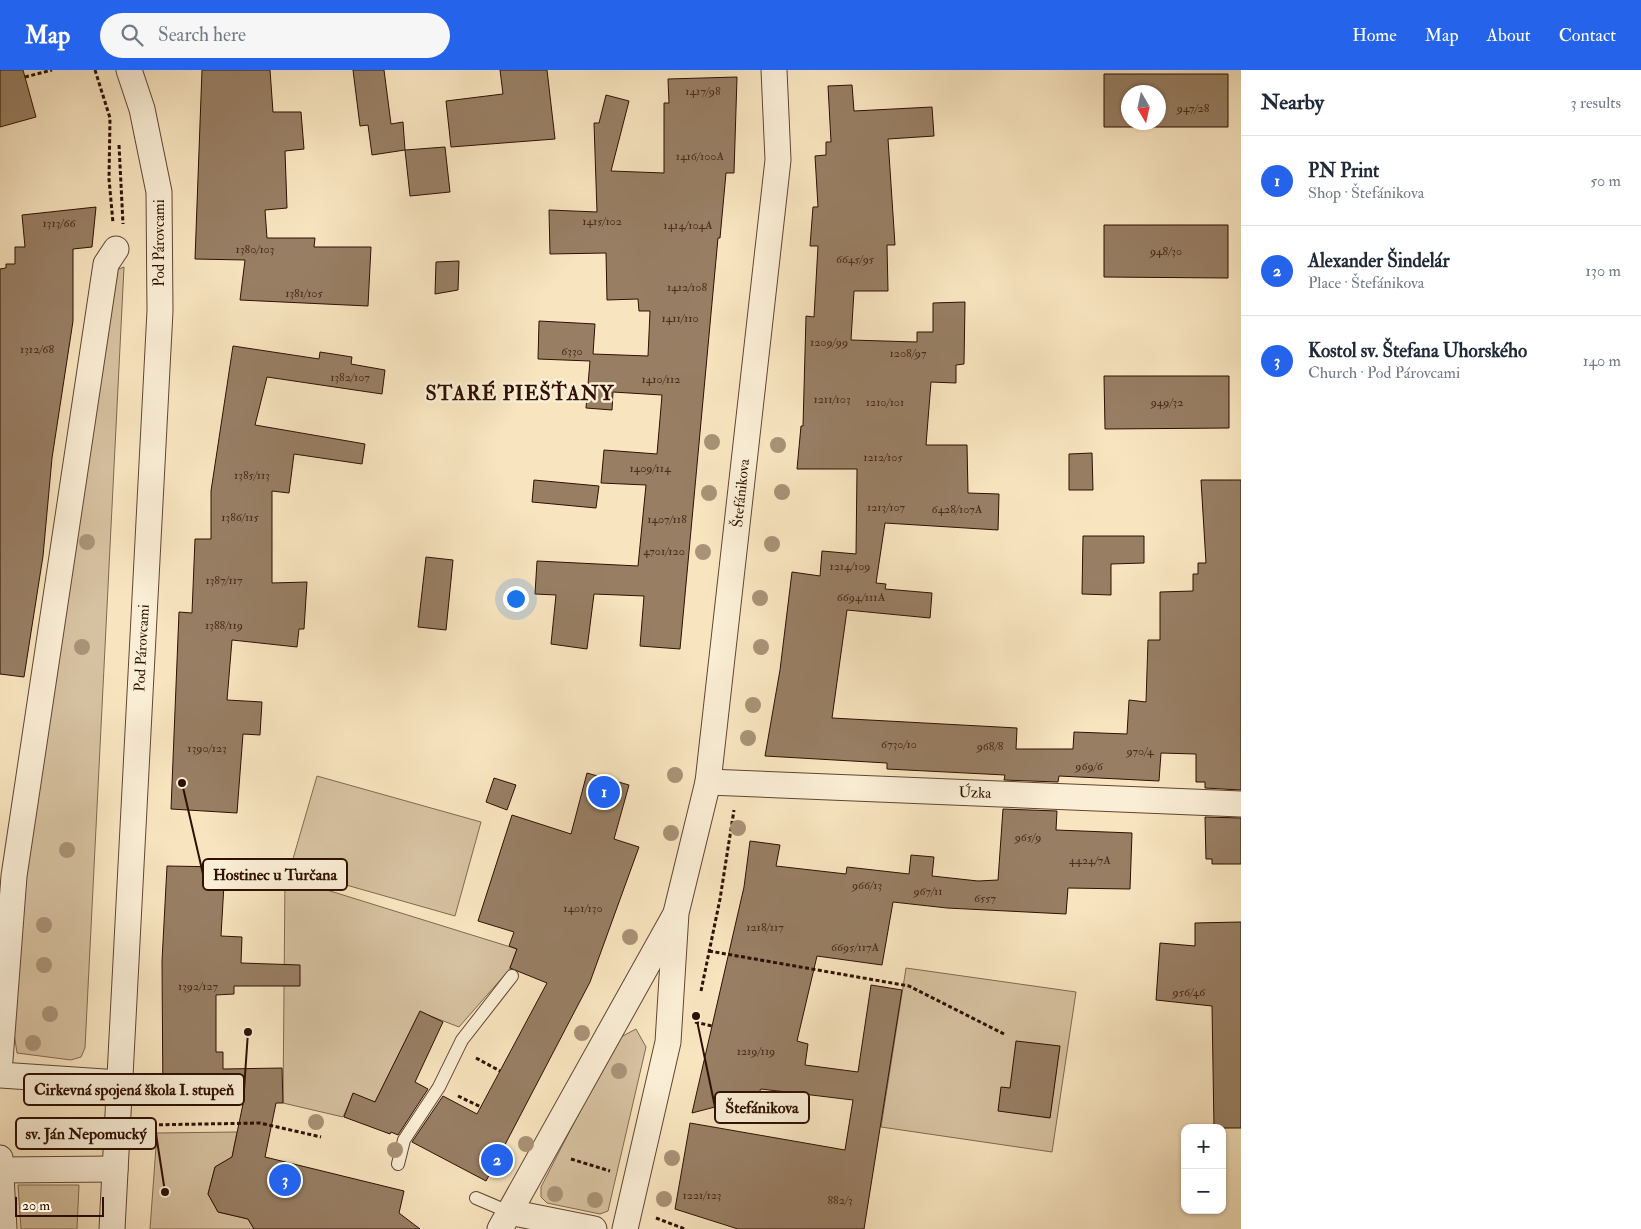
<!DOCTYPE html>
<html lang="en">
<head>
<meta charset="utf-8">
<style>
  :root { --surface:#fff; --page:#f6f6f7; --text:#1f2937; --muted:#747a83; --line:#e0e1e3; --accent:#2563eb }
  body { margin:0; font-family:"IM FELL Double Pica",serif; background:var(--page); color:var(--text) }
  .controls { position:absolute; right:15px; bottom:15px; display:grid; overflow:hidden; border-radius:10px; box-shadow:0 1px 4px #0004 }
  .controls button { width:45px; height:45px; display:grid; place-items:center; padding:0; border:0; border-bottom:1px solid var(--line); background:var(--surface); color:var(--text); font:25px sans-serif }
  .compass { position:absolute; left:1121px; top:15px; width:45px; height:45px; border-radius:50%; background:var(--surface); box-shadow:0 1px 4px #0004; rotate:171deg }
  .scale { position:absolute; left:15px; bottom:12px; width:89px; box-sizing:border-box; padding-left:5px; border:2px solid #2f1001; border-top:0; font-size:14px; line-height:18px; white-space:nowrap; color:#2f1001; -webkit-text-stroke:4px #faeed6; paint-order:stroke }
  .you { position:absolute; left:515px; top:528px; width:18px; height:18px; margin:-12px; border:4px solid #fff; border-radius:50%; background:#1a73e8; box-shadow:0 0 0 8px #1a73e833 }
  .badge { display:grid; place-items:center; width:32px; height:32px; border-radius:50%; background:var(--accent); color:#fff; font-size:16px; font-weight:700 }
  .pin { position:absolute; translate:-50% -50%; border:2px solid #fff; box-shadow:0 1px 5px #0006 }
  .list { margin:0; padding:0; list-style:none }
  h2 { display:flex; justify-content:space-between; align-items:center; height:65px; margin:0; padding:0 20px; font-size:21px }
  h2 small { font-size:16px; font-weight:400; color:var(--muted) }
  .list li { display:grid; grid-template-columns:32px 1fr auto; gap:15px; align-items:center; box-sizing:border-box; height:90px; padding:0 20px; border-top:1px solid var(--line) }
  .list b { display:block; font-size:19px; white-space:nowrap }
  .list p { margin:0; font-size:16px; white-space:nowrap; color:var(--muted) }
  .list em { font-size:16px; font-style:normal; color:var(--muted) }
  .icon { flex:none; width:28px; height:28px; fill:none; stroke:currentColor; stroke-width:2; stroke-linecap:round; stroke-linejoin:round }
  .map { position:relative; flex:none; width:1241px; height:1159px; overflow:hidden }
  header { display:flex; align-items:center; gap:30px; box-sizing:border-box; height:70px; padding:0 25px; background:var(--accent); color:#fff }
  header strong { font-size:24px }
  nav { display:flex; gap:28px; margin-inline-start:auto; font-size:18px }
  .search { width:350px; height:45px; background:var(--page); display:flex; align-items:center; gap:12px; box-sizing:border-box; padding:0 18px; border-radius:28px; color:var(--muted); font-size:19px }
  main { display:flex }
  aside { flex:1; background:var(--surface) }
  .map>svg:first-child { display:block }
  .green { fill:#d6c1a0; stroke:#826850 }
  .building { fill:#987f64; stroke:#2f1001; fill-rule:evenodd }
  .lines { fill:none; stroke-linecap:round; stroke-linejoin:round }
  .lane-casing { stroke:#614531; stroke-width:14 }
  .street-casing { stroke:#614531; stroke-width:27 }
  .path { stroke:#2f1001; stroke-width:3; stroke-dasharray:4 2.5; stroke-linecap:butt }
  .lane { stroke:#faeed6; stroke-width:12 }
  .street { stroke:#faeed6; stroke-width:25 }
  .tree { fill:#a99276 }
  .labels { text-anchor:middle; dominant-baseline:central; stroke-width:5; stroke-linejoin:round; paint-order:stroke }
  .number-label { font-size:12px; fill:#492c1a }
  .street-label { font-size:15px; fill:#2f1001; stroke:#faeed6 }
  .district-label { font-size:20px; font-weight:bold; letter-spacing:1px; fill:#2f1001; stroke:#faeed6 }
  .leader { fill:none; stroke:#2f1001; stroke-width:2 }
  .callout-dot { fill:#2f1001; stroke:#faeed6; stroke-width:2 }
  .callout { fill:#faeed6; stroke:#2f1001; stroke-width:2 }
  .callout-label { font-size:16px; text-anchor:middle; font-weight:bold; fill:#2f1001 }
</style>
</head>
<body>
<header>
<strong>Map</strong>
<div class="search"><svg class="icon" aria-label="search" viewBox="0 0 24 24"><circle cx="10" cy="10" r="6"/><path d="M15 15l6 6"/></svg>Search here</div>
<nav><a>Home</a><a>Map</a><a>About</a><a>Contact</a></nav>
</header>
<main>
<div class="map">
<svg width="1241" height="1159" viewBox="0 0 1241 1159">
  <rect width="100%" height="100%" fill="#f8e5c0"/>
  <filter id="stains"><feTurbulence type="fractalNoise" baseFrequency=".004" numOctaves="4"/><feColorMatrix values="0 0 0 0 .2 0 0 0 0 .09 0 0 0 0 .02 0 0 0 .5 -.17"/></filter>
  <radialGradient id="worn" r=".72"><stop offset=".6" stop-color="#630" stop-opacity="0"/><stop offset="1" stop-color="#630" stop-opacity=".3"/></radialGradient>
  <g class="green">
    <polygon points="124,197 85,978 81,987 71,990 17,983 14,963 22,804 116,200"/>
    <polygon points="317,706 481,752 455,846 290,799"/>
    <polygon points="285,807 517,879 509,900 459,957 420,942 375,1032 353,1024 343,1047 283,1033"/>
    <polygon points="906,898 1076,922 1052,1082 881,1057"/>
    <polygon points="636,959 646,977 608,1141 600,1144 547,1133 541,1127 541,1117 617,969"/>
    <polygon points="237,1062 232,1087 215,1097 208,1124 218,1142 248,1149 254,1159 150,1159 157,1063"/>
    <polygon points="18,1115 79,1115 77,1159 21,1159"/>
  </g>
  <g class="building">
    <polygon points="0,0 23,0 36,47 0,57"/>
    <polygon points="202,0 270,0 273,42 301,42 304,79 285,81 287,138 265,140 267,168 315,168 314,177 371,177 368,236 240,230 245,190 195,189"/>
    <polygon points="353,0 384,0 391,54 403,52 405,80 372,85 368,55 360,56"/>
    <polygon points="500,0 547,0 555,69 451,77 446,31 503,24"/>
    <path d="M 1104,4 L 1228,4 L 1228,57 L 1104,57 ZM 1128,22 L 1158,22 L 1158,52 L 1128,52 Z"/>
    <polygon points="737,7 734,103 726,103 720,168 718,168 680,579 640,576 644,526 594,524 587,579 551,574 556,525 535,524 537,491 638,496 646,415 601,413 604,380 657,384 662,325 613,322 612,340 586,338 590,291 538,289 539,251 595,254 593,284 648,286 650,241 639,241 638,229 607,230 606,183 550,184 549,140 597,142 594,53 599,53 606,25 629,31 611,101 664,103 664,33 669,33 668,9"/>
    <polygon points="852,15 854,41 932,37 934,66 888,69 895,175 887,175 888,221 854,221 851,270 917,272 917,262 933,262 933,233 965,232 964,294 956,295 956,313 931,312 926,375 967,375 968,423 999,424 998,460 885,453 876,513 886,514 885,519 932,523 930,548 847,540 832,648 1017,658 1016,679 1073,679 1074,662 1127,664 1129,630 1146,632 1148,570 1160,570 1160,522 1193,521 1193,504 1198,504 1198,493 1206,493 1201,410 1241,410 1241,720 1205,718 1205,712 1196,712 1196,684 1161,683 1159,711 1059,706 1058,712 1004,710 1005,705 887,699 887,693 765,686 780,600 792,502 820,506 822,481 856,484 857,399 797,399 801,356 803,356 806,246 814,247 818,176 810,176 813,137 818,137 815,86 826,85 826,72 831,72 828,16"/>
    <polygon points="445,77 450,122 410,126 405,80"/>
    <polygon points="96,137 92,177 73,179 73,251 52,388 43,486 24,607 0,604 0,199 6,198 6,194 15,194 15,177 25,177 22,145"/>
    <polygon points="1104,155 1228,155 1228,208 1104,207"/>
    <polygon points="459,191 458,220 435,224 436,192"/>
    <polygon points="233,276 319,289 320,282 352,287 351,294 385,300 382,324 267,307 255,355 365,374 362,394 294,384 289,423 272,421 272,513 307,512 304,559 299,559 297,577 232,570 227,630 262,632 260,665 243,664 237,743 171,739 179,542 192,543 195,469 211,469 211,421"/>
    <polygon points="1104,306 1229,306 1229,358 1105,359"/>
    <polygon points="1092,383 1093,420 1069,420 1069,384"/>
    <polygon points="534,410 599,416 596,438 532,432"/>
    <polygon points="1083,466 1144,466 1144,493 1111,494 1111,525 1082,524"/>
    <polygon points="426,487 453,490 446,560 418,557"/>
    <polygon points="587,703 629,715 614,769 639,777 590,912 486,1111 412,1072 443,1026 477,1044 547,913 510,898 517,879 509,876 514,862 478,851 512,745 571,764"/>
    <polygon points="494,708 516,715 507,740 486,732"/>
    <polygon points="1003,739 1057,741 1056,760 1132,763 1130,819 1068,818 1066,844 947,838 893,832 882,895 817,886 797,971 808,974 805,995 858,1002 871,915 902,920 864,1159 738,1159 675,1139 690,1053 845,1080 853,1030 761,1019 757,1026 692,1043 744,817 750,771 780,775 776,796 846,804 847,797 909,804 911,785 934,787 932,806 978,811 998,810"/>
    <polygon points="1205,747 1241,748 1241,794 1212,794 1212,789 1206,789"/>
    <polygon points="167,796 225,797 221,866 242,867 241,893 300,895 300,916 234,916 234,924 216,925 216,982 223,982 223,999 282,998 283,1033 276,1033 265,1087 404,1121 399,1143 420,1159 254,1159 248,1149 218,1142 208,1124 215,1097 232,1087 243,1034 163,1035 162,891"/>
    <polygon points="1241,852 1241,1058 1214,1058 1212,936 1156,930 1160,873 1195,876 1195,853"/>
    <polygon points="420,941 443,952 415,1012 428,1019 398,1065 391,1062 390,1064 344,1047 353,1023 375,1032"/>
    <polygon points="1016,971 1060,976 1050,1048 998,1041 1001,1017 1010,1018"/>
  </g>
  <g class="lines">
    <defs>
      <g id="lane">
        <polyline points="398,1094 404,1070 439,1017 462,970 512,906"/>
        <polyline points="476,1128 509,1142"/>
      </g>
      <g id="street">
        <polyline points="708,712 1241,734"/>
        <polyline points="0,990 14,806 106,194 116,179"/>
        <polyline points="0,1005 119,1013"/>
        <polyline points="0,1088 4,1159"/>
        <polyline points="0,1100 115,1099"/>
        <polyline points="509,1142 594,1159"/>
        <polyline points="112,1159 160,241 159,122 142,39 129,0"/>
        <polyline points="500,1159 674,847"/>
        <polyline points="625,1159 668,972 676,843 708,712 778,90 774,0"/>
      </g>
    </defs>
    <use href="#lane" class="lane-casing"/>
    <use href="#street" class="street-casing"/>
    <g class="path">
      <polyline points="95,0 110,48 109,109 113,153"/>
      <polyline points="25,7 52,0"/>
      <polyline points="119,75 123,154"/>
      <polyline points="709,881 909,916 1004,964"/>
      <polyline points="701,921 720,829 734,740"/>
      <polyline points="695,952 712,956"/>
      <polyline points="476,988 500,1001"/>
      <polyline points="458,1026 481,1037"/>
      <polyline points="146,1055 260,1053 321,1067"/>
      <polyline points="571,1089 610,1101"/>
      <polyline points="656,1148 685,1159"/>
    </g>
    <use href="#lane" class="lane"/>
    <use href="#street" class="street"/>
  </g>
  <g class="tree">
    <circle cx="712" cy="372" r="8"/>
    <circle cx="778" cy="375" r="8"/>
    <circle cx="782" cy="422" r="8"/>
    <circle cx="709" cy="423" r="8"/>
    <circle cx="87" cy="472" r="8"/>
    <circle cx="772" cy="474" r="8"/>
    <circle cx="703" cy="482" r="8"/>
    <circle cx="760" cy="528" r="8"/>
    <circle cx="82" cy="577" r="8"/>
    <circle cx="761" cy="577" r="8"/>
    <circle cx="753" cy="635" r="8"/>
    <circle cx="748" cy="668" r="8"/>
    <circle cx="675" cy="705" r="8"/>
    <circle cx="738" cy="758" r="8"/>
    <circle cx="671" cy="763" r="8"/>
    <circle cx="67" cy="780" r="8"/>
    <circle cx="44" cy="855" r="8"/>
    <circle cx="630" cy="867" r="8"/>
    <circle cx="44" cy="895" r="8"/>
    <circle cx="50" cy="944" r="8"/>
    <circle cx="582" cy="963" r="8"/>
    <circle cx="33" cy="973" r="8"/>
    <circle cx="619" cy="1001" r="8"/>
    <circle cx="316" cy="1052" r="8"/>
    <circle cx="526" cy="1074" r="8"/>
    <circle cx="395" cy="1080" r="8"/>
    <circle cx="672" cy="1088" r="8"/>
    <circle cx="555" cy="1124" r="8"/>
    <circle cx="664" cy="1129" r="8"/>
    <circle cx="595" cy="1130" r="8"/>
  </g>
  <g class="labels">
    <g class="number-label">
      <text x="703" y="21">1417/98</text>
      <text x="1193" y="38">947/28</text>
      <text x="700" y="86">1416/100A</text>
      <text x="602" y="151">1415/102</text>
      <text x="59" y="153">1313/66</text>
      <text x="688" y="155">1414/104A</text>
      <text x="255" y="179">1380/103</text>
      <text x="1166" y="181">948/30</text>
      <text x="855" y="189">6645/95</text>
      <text x="687" y="217">1412/108</text>
      <text x="304" y="223">1381/105</text>
      <text x="680" y="248">1411/110</text>
      <text x="829" y="272">1209/99</text>
      <text x="37" y="279">1312/68</text>
      <text x="572" y="281">6330</text>
      <text x="908" y="283">1208/97</text>
      <text x="350" y="307">1382/107</text>
      <text x="661" y="309">1410/112</text>
      <text x="832" y="329">1211/103</text>
      <text x="885" y="332">1210/101</text>
      <text x="1167" y="332">949/32</text>
      <text x="883" y="387">1212/105</text>
      <text x="650" y="398">1409/114</text>
      <text x="252" y="405">1385/113</text>
      <text x="886" y="437">1213/107</text>
      <text x="957" y="439">6428/107A</text>
      <text x="240" y="447">1386/115</text>
      <text x="667" y="449">1407/118</text>
      <text x="664" y="481">4701/120</text>
      <text x="850" y="496">1214/109</text>
      <text x="224" y="510">1387/117</text>
      <text x="861" y="527">6694/111A</text>
      <text x="224" y="555">1388/119</text>
      <text x="899" y="674">6730/10</text>
      <text x="990" y="676">968/8</text>
      <text x="207" y="678">1390/123</text>
      <text x="1140" y="681">970/4</text>
      <text x="1089" y="696">969/6</text>
      <text x="1028" y="767">965/9</text>
      <text x="1090" y="790">4424/7A</text>
      <text x="867" y="815">966/13</text>
      <text x="928" y="821">967/11</text>
      <text x="985" y="828">6557</text>
      <text x="583" y="838">1401/130</text>
      <text x="765" y="857">1218/117</text>
      <text x="855" y="877">6695/117A</text>
      <text x="198" y="916">1392/127</text>
      <text x="1189" y="922">956/46</text>
      <text x="756" y="981">1219/119</text>
      <text x="702" y="1125">1221/123</text>
      <text x="840" y="1130">882/3</text>
    </g>
    <g class="street-label">
      <text transform="translate(159 173) rotate(-90)">Pod Párovcami</text>
      <text transform="translate(741 423) rotate(-84)">Štefánikova</text>
      <text transform="translate(142 578) rotate(-87)">Pod Párovcami</text>
      <text transform="translate(975 723) rotate(2)">Úzka</text>
    </g>
    <g class="district-label">
      <text x="520" y="323">STARÉ PIEŠŤANY</text>
    </g>
  </g>
  <path class="leader" d="M182 713L203 804M248 962L244 1020M696 946L715 1037M165 1122L156 1064"/>
  <g class="callout-dot">
    <circle cx="182" cy="713" r="5"/>
    <circle cx="248" cy="962" r="5"/>
    <circle cx="696" cy="946" r="5"/>
    <circle cx="165" cy="1122" r="5"/>
  </g>
  <g class="callout">
    <rect x="203" y="789" width="144" height="31" rx="5"/>
    <rect x="24" y="1004" width="220" height="31" rx="5"/>
    <rect x="715" y="1022" width="94" height="31" rx="5"/>
    <rect x="16" y="1048" width="140" height="31" rx="5"/>
  </g>
  <g class="callout-label">
    <text x="275" y="810">Hostinec u Turčana</text>
    <text x="134" y="1025">Cirkevná spojená škola I. stupeň</text>
    <text x="762" y="1043">Štefánikova</text>
    <text x="86" y="1069">sv. Ján Nepomucký</text>
  </g>
  <rect width="100%" height="100%" filter="url(#stains)"/>
  <rect width="100%" height="100%" fill="url(#worn)"/>
</svg>
<div class="controls">
<button>+</button>
<button>−</button>
</div>
<svg class="compass" viewBox="-18 -18 36 36"><path d="M0-13l5 13h-10z" fill="#e53935"/><path d="M0 13l5-13h-10z" fill="#747a83"/></svg>
<div class="scale">20 m</div>
<div class="you"></div>
<div class="pin badge" style="left:604px;top:722px">1</div>
<div class="pin badge" style="left:497px;top:1090px">2</div>
<div class="pin badge" style="left:285px;top:1110px">3</div>
</div>
<aside>
<h2>Nearby<small>3 results</small></h2>
<ul class="list">
<li><span class="badge">1</span><div><b>PN Print</b><p>Shop · Štefánikova</p></div><em>50 m</em></li>
<li><span class="badge">2</span><div><b>Alexander Šindelár</b><p>Place · Štefánikova</p></div><em>130 m</em></li>
<li><span class="badge">3</span><div><b>Kostol sv. Štefana Uhorského</b><p>Church · Pod Párovcami</p></div><em>140 m</em></li>
</ul>
</aside>
</main>
</body>
</html>
